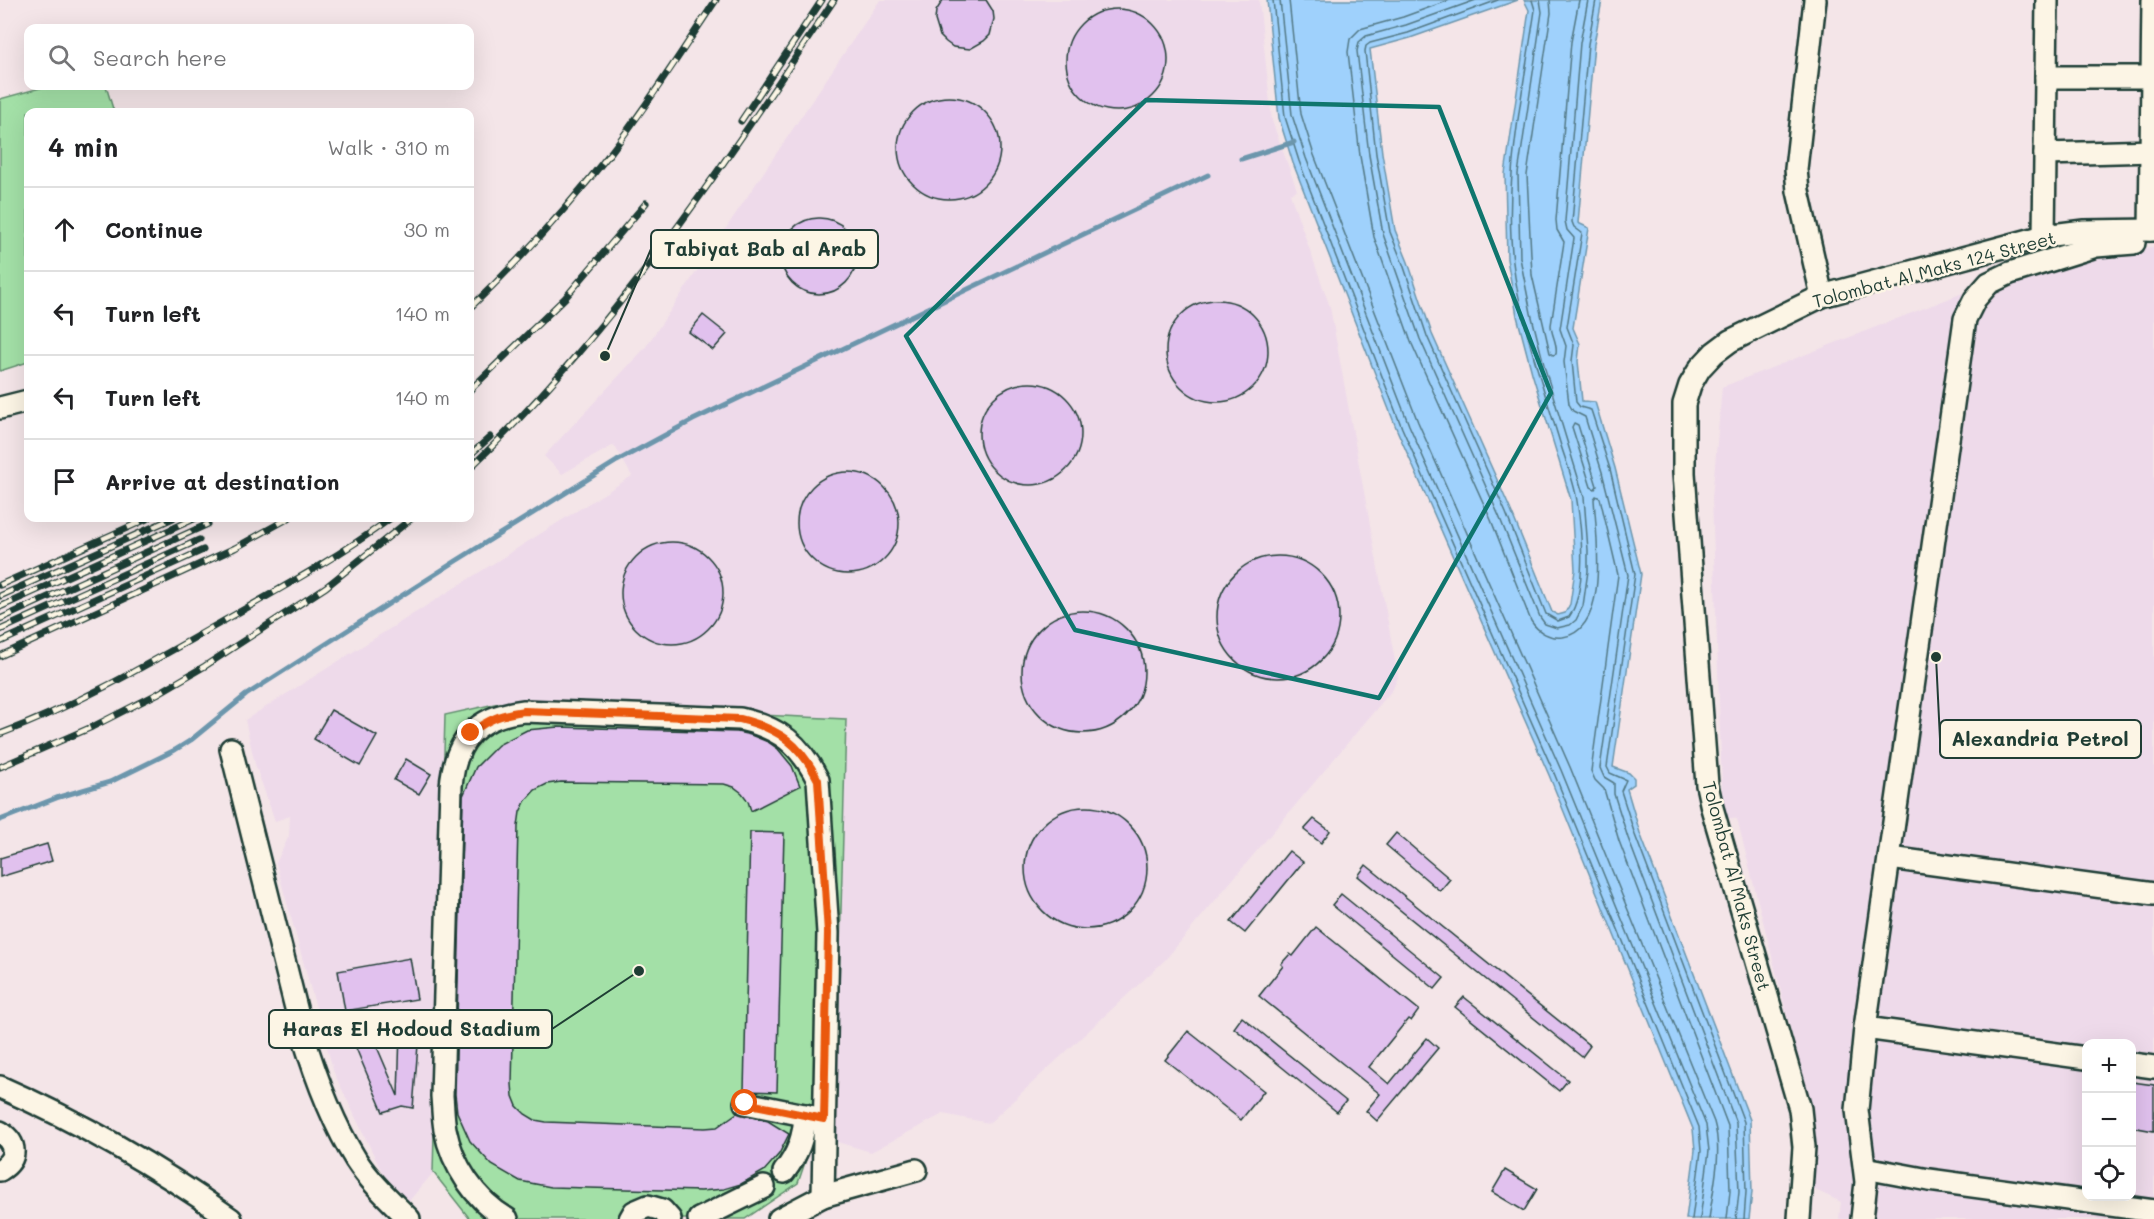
<!DOCTYPE html>
<html lang="en">
<head>
<meta charset="utf-8">
<style>
  :root { --surface:#fff; --page:#f6f6f6; --text:#202124; --muted:#757577; --line:#e0e0e0 }
  body { margin:0; font-family:Mali,sans-serif; background:var(--page); color:var(--text) }
  .controls { position:absolute; right:18px; bottom:18px; display:grid; overflow:hidden; border-radius:12px; box-shadow:0 6px 24px #0002 }
  .controls button { width:54px; height:54px; display:grid; place-items:center; padding:0; border:0; border-bottom:2px solid var(--line); background:var(--surface); color:var(--text); font:30px sans-serif }
  .stop { position:absolute; width:18px; height:18px; margin:-14px; border:4px solid #ea580c; border-radius:50%; background:#fff }
  .stop.end { background:#ea580c; border-color:#fff; box-shadow:0 2px 6px #0008 }
  .list { margin:0; padding:0; list-style:none }
  h2 { display:flex; justify-content:space-between; align-items:center; height:78px; margin:0; padding:0 24px; font-size:26px }
  h2 small { font-size:20px; font-weight:400; color:var(--muted) }
  .list li { display:grid; grid-template-columns:39px 1fr auto; gap:18px; align-items:center; box-sizing:border-box; height:84px; padding:0 24px; border-top:2px solid var(--line) }
  .list b { display:block; font-size:22px; white-space:nowrap }
  .list em { font-size:20px; font-style:normal; color:var(--muted) }
  .icon { flex:none; width:33px; height:33px; fill:none; stroke:currentColor; stroke-width:2; stroke-linecap:round; stroke-linejoin:round }
  .map { position:relative; flex:none; width:2154px; height:1219px; overflow:hidden }
  .search { position:absolute; background:var(--surface); box-shadow:0 6px 24px #0002; left:24px; top:24px; width:450px; height:66px; display:flex; align-items:center; gap:15px; box-sizing:border-box; padding:0 21px; border-radius:12px; color:var(--muted); font-size:22px }
  .panel { position:absolute; background:var(--surface); box-shadow:0 6px 24px #0002; left:24px; top:108px; width:450px; height:414px; border-radius:12px }
  .map>svg:first-child { display:block }
  .built { fill:#eedaea; fill-rule:evenodd }
  .green { fill:#a3e0a7; stroke:#618e6e; stroke-width:1.5 }
  .water { fill:#9fd1fc; stroke:#6c96ac; stroke-width:1.5 }
  .lines { fill:none; stroke-linecap:round; stroke-linejoin:round }
  .shore { stroke:#527884; stroke-width:1.5 }
  .stream { stroke:#6c96ac; stroke-width:5 }
  .building { fill:#e1c1ee; stroke:#1f3d34; stroke-width:1.5 }
  .minor-casing { stroke:#1f3d34; stroke-width:26 }
  .minor { stroke:#fcf5e5; stroke-width:21 }
  .rail-casing { stroke:#1f3d34; stroke-width:7 }
  .rail { stroke:#fcf5e5; stroke-width:4.5; stroke-dasharray:14; stroke-linecap:butt }
  .route { stroke:#ea580c; stroke-width:8 }
  .marked { fill:none; stroke:#0f766e; stroke-width:4.5; stroke-linejoin:round }
  .labels { text-anchor:middle; dominant-baseline:central; stroke-width:5; stroke-linejoin:round; paint-order:stroke }
  .street-label { font-size:18px; fill:#1f3d34; stroke:#fcf5e5 }
  .leader { fill:none; stroke:#1f3d34; stroke-width:2 }
  .callout-dot { fill:#1f3d34; stroke:#fcf5e5; stroke-width:2 }
  .callout { fill:#fcf5e5; stroke:#1f3d34; stroke-width:2 }
  .callout-label { font-size:20px; text-anchor:middle; font-weight:bold; fill:#1f3d34 }
</style>
</head>
<body>
<div class="map">
<svg width="2154" height="1219" viewBox="0 0 2154 1219">
  <rect width="100%" height="100%" fill="#f4e5e8"/>
  <filter id="ink" filterUnits="userSpaceOnUse"><feTurbulence type="fractalNoise" baseFrequency=".0167" numOctaves="2"/><feDisplacementMap in="SourceGraphic" scale="12" xChannelSelector="R" yChannelSelector="G"/><feConvolveMatrix kernelMatrix="1 2 1 2 8 2 1 2 1" color-interpolation-filters="sRGB"/></filter>
  <g filter="url(#ink)">
    <g class="built">
      <polygon points="880,0 1259,0 1272,121 1297,190 1290,194 1330,307 1398,677 1393,689 1165,960 989,1123 943,1114 871,1152 814,1135 798,1183 745,1219 470,1219 433,1173 408,1202 382,1172 334,1073 276,863 289,836 290,816 275,821 255,764 245,720 632,476 614,445 562,474 544,456 645,348"/>
      <path d="M 2154,247 L 2154,1219 L 1839,1219 L 1841,1202 L 1809,1187 L 1815,1125 L 1737,819 L 1723,817 L 1712,498 L 1722,387 L 2068,252 ZM 2086,1044 L 2132,1044 L 2132,1196 L 2086,1196 Z"/>
    </g>
    <g class="green">
      <polygon points="47,86 106,86 114,112 28,112 28,362 0,371 0,99"/>
      <polygon points="499,703 846,719 835,1140 814,1136 798,1183 745,1219 470,1219 433,1172 445,715"/>
    </g>
    <polygon class="water" points="1267,0 1518,0 1410,38 1370,49 1382,153 1395,230 1408,262 1432,334 1511,511 1552,612 1558,615 1565,613 1570,604 1575,570 1571,500 1532,373 1517,316 1507,259 1505,174 1529,10 1524,0 1602,0 1594,44 1578,223 1589,228 1573,328 1580,344 1578,361 1582,401 1595,402 1615,468 1641,574 1613,767 1629,773 1634,778 1634,784 1627,789 1640,833 1750,1120 1752,1192 1749,1219 1686,1219 1695,1150 1693,1129 1549,775 1397,430 1293,163 1279,118"/>
    <g class="lines">
      <g class="shore">
        <polyline points="1273,0 1285,117 1299,161 1402,428 1554,773 1699,1127 1701,1151 1692,1219"/>
        <polyline points="1280,0 1292,115 1306,158 1409,425 1561,770 1706,1125 1709,1151 1700,1219"/>
        <path d="M 1289,0 L 1301,114 L 1314,155 L 1418,422 L 1570,767 L 1714,1122 C 1723,1153 1713,1188 1709,1219"/>
        <path d="M 1450,0 L 1403,17 L 1360,29 L 1350,39 L 1348,52 L 1360,156 L 1374,237 L 1411,342 L 1491,520 L 1531,621 C 1538,632 1550,639 1563,637 C 1611,629 1596,534 1594,499 L 1596,496 L 1600,498 L 1618,575 L 1591,771 L 1595,780 L 1604,789 L 1619,841 L 1728,1126 L 1730,1191 L 1727,1219"/>
        <polyline points="1476,0 1406,25 1366,36 1359,42 1357,51 1369,155 1383,234 1420,339 1499,516 1540,617 1545,624 1557,628 1570,625 1576,620 1583,606 1588,571 1588,550 1584,497 1545,369 1531,313 1520,258 1518,174 1542,12 1540,0"/>
        <path d="M 1498,0 L 1408,33 L 1370,43 L 1366,46 L 1365,51 L 1376,154 L 1390,232 L 1403,264 L 1427,336 L 1506,513 L 1546,614 L 1558,621 L 1569,617 C 1587,592 1582,532 1577,501 C 1574,480 1564,457 1558,436 C 1542,384 1524,331 1515,277 C 1501,188 1522,98 1535,10 L 1532,0"/>
        <path d="M 1550,0 L 1551,13 L 1527,175 L 1532,275 L 1550,353 L 1553,355 L 1556,354 C 1558,343 1551,335 1551,325 L 1564,242 L 1557,230 L 1556,220 L 1571,42 L 1579,0"/>
        <polyline points="1588,0 1580,43 1565,221 1567,230 1574,238 1560,329 1566,346 1564,362 1569,404 1573,411 1585,417 1602,472 1628,575 1600,768 1604,777 1614,783 1614,794 1628,838 1736,1123 1739,1192 1736,1219"/>
        <polyline points="1596,0 1588,44 1572,222 1574,227 1582,233 1567,327 1574,345 1572,361 1576,402 1580,407 1591,410 1610,469 1635,574 1607,767 1610,773 1626,780 1621,791 1635,835 1744,1122 1746,1192 1744,1219"/>
        <polygon points="1574,423 1578,425 1597,486 1595,489 1591,487 1572,427"/>
      </g>
      <g class="stream">
        <polyline points="1241,159 1294,142"/>
        <polyline points="0,820 59,797 110,782 175,750 191,740 246,695 456,561 617,461 693,420 1208,175"/>
      </g>
    </g>
    <g class="building">
      <polygon points="943,0 986,0 993,11 994,19 990,35 984,41 970,49 953,47 946,42 940,36 935,20 936,11"/>
      <circle cx="1117" cy="60" r="51"/>
      <circle cx="949" cy="148" r="51"/>
      <circle cx="819" cy="256" r="38"/>
      <circle cx="1217" cy="351" r="51"/>
      <polygon points="703,315 727,334 713,350 689,332"/>
      <circle cx="1030" cy="434" r="51"/>
      <circle cx="848" cy="523" r="51"/>
      <circle cx="672" cy="593" r="51"/>
      <circle cx="1278" cy="617" r="61"/>
      <circle cx="1083" cy="672" r="61"/>
      <polygon points="331,710 377,736 360,766 314,739"/>
      <polygon points="558,727 737,732 751,735 768,742 778,749 792,766 800,786 751,811 748,801 742,793 734,787 724,784 561,782 547,784 535,790 526,800 520,812 518,826 512,1084 513,1096 517,1106 525,1114 535,1120 546,1122 705,1128 717,1127 737,1113 768,1121 789,1134 779,1154 764,1171 741,1184 724,1189 701,1191 551,1187 520,1181 492,1165 470,1141 457,1112 455,1094 463,796 476,767 498,745 527,730"/>
      <polygon points="406,759 431,774 419,794 394,780"/>
      <circle cx="1086" cy="868" r="61"/>
      <polygon points="1314,819 1330,831 1321,843 1304,830"/>
      <polygon points="750,832 784,833 777,1092 744,1091"/>
      <polygon points="1396,833 1450,879 1440,891 1386,845"/>
      <polygon points="47,844 52,861 0,877 0,858"/>
      <polygon points="1289,851 1303,862 1245,933 1231,922"/>
      <polygon points="1366,865 1590,1046 1582,1057 1358,876"/>
      <polygon points="1341,894 1444,978 1435,989 1332,905"/>
      <polygon points="1316,927 1419,1010 1411,1021 1408,1019 1369,1067 1389,1084 1427,1038 1438,1048 1377,1121 1366,1111 1380,1094 1259,996 1283,966 1281,964 1290,954 1293,956"/>
      <polygon points="410,958 417,999 345,1011 338,971"/>
      <polygon points="1464,997 1568,1080 1559,1091 1455,1007"/>
      <polygon points="1242,1017 1346,1101 1337,1112 1234,1028"/>
      <polygon points="1188,1031 1264,1091 1241,1120 1165,1060"/>
      <polygon points="400,1032 419,1032 413,1108 402,1106 383,1112 353,1041 371,1033 398,1096"/>
      <polygon points="2132,1082 2154,1085 2154,1131 2132,1127"/>
      <polygon points="1505,1170 1537,1189 1524,1211 1492,1192"/>
    </g>
    <g class="lines">
      <defs>
        <g id="minor">
          <polyline points="1815,0 1796,169 1798,191 1822,296"/>
          <polyline points="2046,77 2154,77"/>
          <polyline points="2045,154 2154,151"/>
          <polyline points="2150,230 2153,0"/>
          <polyline points="2044,236 2047,0"/>
          <polyline points="0,408 28,401"/>
          <path d="M 231,749 L 302,1032 C 315,1075 332,1122 356,1160 C 371,1183 391,1201 409,1219"/>
          <polyline points="1890,858 2154,894"/>
          <polyline points="1865,1028 2086,1058"/>
          <polyline points="2132,1064 2154,1067"/>
          <path d="M 0,1087 C 82,1123 158,1167 231,1219"/>
          <polyline points="745,1103 824,1119"/>
          <path d="M 0,1132 C 17,1143 18,1159 0,1170"/>
          <polyline points="1865,1168 1929,1180 2154,1211"/>
          <path d="M 784,1172 C 798,1154 804,1137 805,1115"/>
          <path d="M 507,1219 C 475,1200 452,1165 445,1129 C 443,1118 443,1107 442,1096 L 451,786 C 455,739 478,716 524,711 L 740,719 C 780,728 800,744 818,780 L 828,933 L 823,1196"/>
          <polyline points="630,1219 634,1212 648,1206 662,1210 670,1219"/>
          <polyline points="699,1219 764,1187"/>
          <polyline points="779,1219 823,1196 916,1170"/>
          <polyline points="1799,1219 1804,1147 1800,1109 1712,808 1707,785 1684,473 1684,404 1690,385 1700,368 1714,353 1730,341 1822,296 2044,236 2084,231 2154,230"/>
          <polyline points="1862,1219 1866,1182 1857,1110 1865,1028 1965,319 1975,299 1989,283 2010,273 2096,246 2134,243"/>
        </g>
      </defs>
      <use href="#minor" class="minor-casing"/>
      <use href="#minor" class="minor"/>
      <defs>
        <g id="rail">
          <polyline points="741,121 822,0"/>
          <path d="M 470,308 C 521,259 568,207 612,151 C 649,103 682,51 716,0"/>
          <polyline points="470,390 565,298 646,203"/>
          <polyline points="470,455 490,437"/>
          <path d="M 470,468 C 614,331 724,164 834,0"/>
          <polyline points="0,585 149,518"/>
          <polyline points="0,596 173,518"/>
          <polyline points="0,607 196,518"/>
          <polyline points="0,619 208,524"/>
          <polyline points="0,630 199,540"/>
          <polyline points="0,642 203,550"/>
          <polyline points="0,656 235,548 289,518"/>
          <path d="M 0,734 C 78,705 148,664 220,623 C 278,590 337,558 391,518"/>
          <polyline points="0,767 92,727 157,694 205,666 326,587 412,518"/>
        </g>
      </defs>
      <use href="#rail" class="rail-casing"/>
      <use href="#rail" class="rail"/>
    </g>
  </g>
  <g class="lines" filter="url(#ink)">
    <path class="route" d="M 471,733 C 488,719 502,714 524,711 L 740,719 C 780,729 800,744 818,780 L 828,933 L 824,1119 L 745,1103"/>
  </g>
  <path class="marked" d="M 1146,100 L 1439,107 L 1551,393 L 1379,698 L 1075,630 L 906,336 Z"/>
  <g class="labels">
    <g class="street-label">
      <text transform="translate(1934 269) rotate(-15)">Tolombat Al Maks 124 Street</text>
      <text transform="translate(1737 886) rotate(75)">Tolombat Al Maks Street</text>
    </g>
  </g>
  <path class="leader" d="M605 356L651 249M1936 657L1940 739M639 971L552 1029"/>
  <g class="callout-dot">
    <circle cx="605" cy="356" r="6"/>
    <circle cx="1936" cy="657" r="6"/>
    <circle cx="639" cy="971" r="6"/>
  </g>
  <g class="callout">
    <rect x="651" y="230" width="227" height="38" rx="6"/>
    <rect x="1940" y="720" width="201" height="38" rx="6"/>
    <rect x="269" y="1010" width="283" height="38" rx="6"/>
  </g>
  <g class="callout-label">
    <text x="765" y="256">Tabiyat Bab al Arab</text>
    <text x="2040" y="746">Alexandria Petrol</text>
    <text x="411" y="1036">Haras El Hodoud Stadium</text>
  </g>
</svg>
<div class="controls">
<button>+</button>
<button>−</button>
<button><svg class="icon" aria-label="locate" viewBox="0 0 24 24"><circle cx="12" cy="12" r="6"/><path d="M12 2v4M12 18v4M2 12h4M18 12h4"/></svg></button>
</div>
<div class="stop" style="left:745px;top:1103px"></div>
<div class="stop end" style="left:471px;top:733px"></div>
<div class="search"><svg class="icon" aria-label="search" viewBox="0 0 24 24"><circle cx="10" cy="10" r="6"/><path d="M15 15l6 6"/></svg>Search here</div>
<section class="panel">
<h2>4 min<small>Walk · 310 m</small></h2>
<ul class="list">
<li><svg class="icon" aria-label="ahead" viewBox="0 0 24 24"><path d="M12 20V5M6 11l6-6 6 6"/></svg><div><b>Continue</b></div><em>30 m</em></li>
<li><svg class="icon" aria-label="left" viewBox="0 0 24 24"><path d="M17 20v-9H6M10 6l-5 5 5 5"/></svg><div><b>Turn left</b></div><em>140 m</em></li>
<li><svg class="icon" aria-label="left" viewBox="0 0 24 24"><path d="M17 20v-9H6M10 6l-5 5 5 5"/></svg><div><b>Turn left</b></div><em>140 m</em></li>
<li><svg class="icon" aria-label="arrive" viewBox="0 0 24 24"><path d="M6 21V4h12l-3 4 3 4H6"/></svg><div><b>Arrive at destination</b></div></li>
</ul>
</section>
</div>
</body>
</html>
